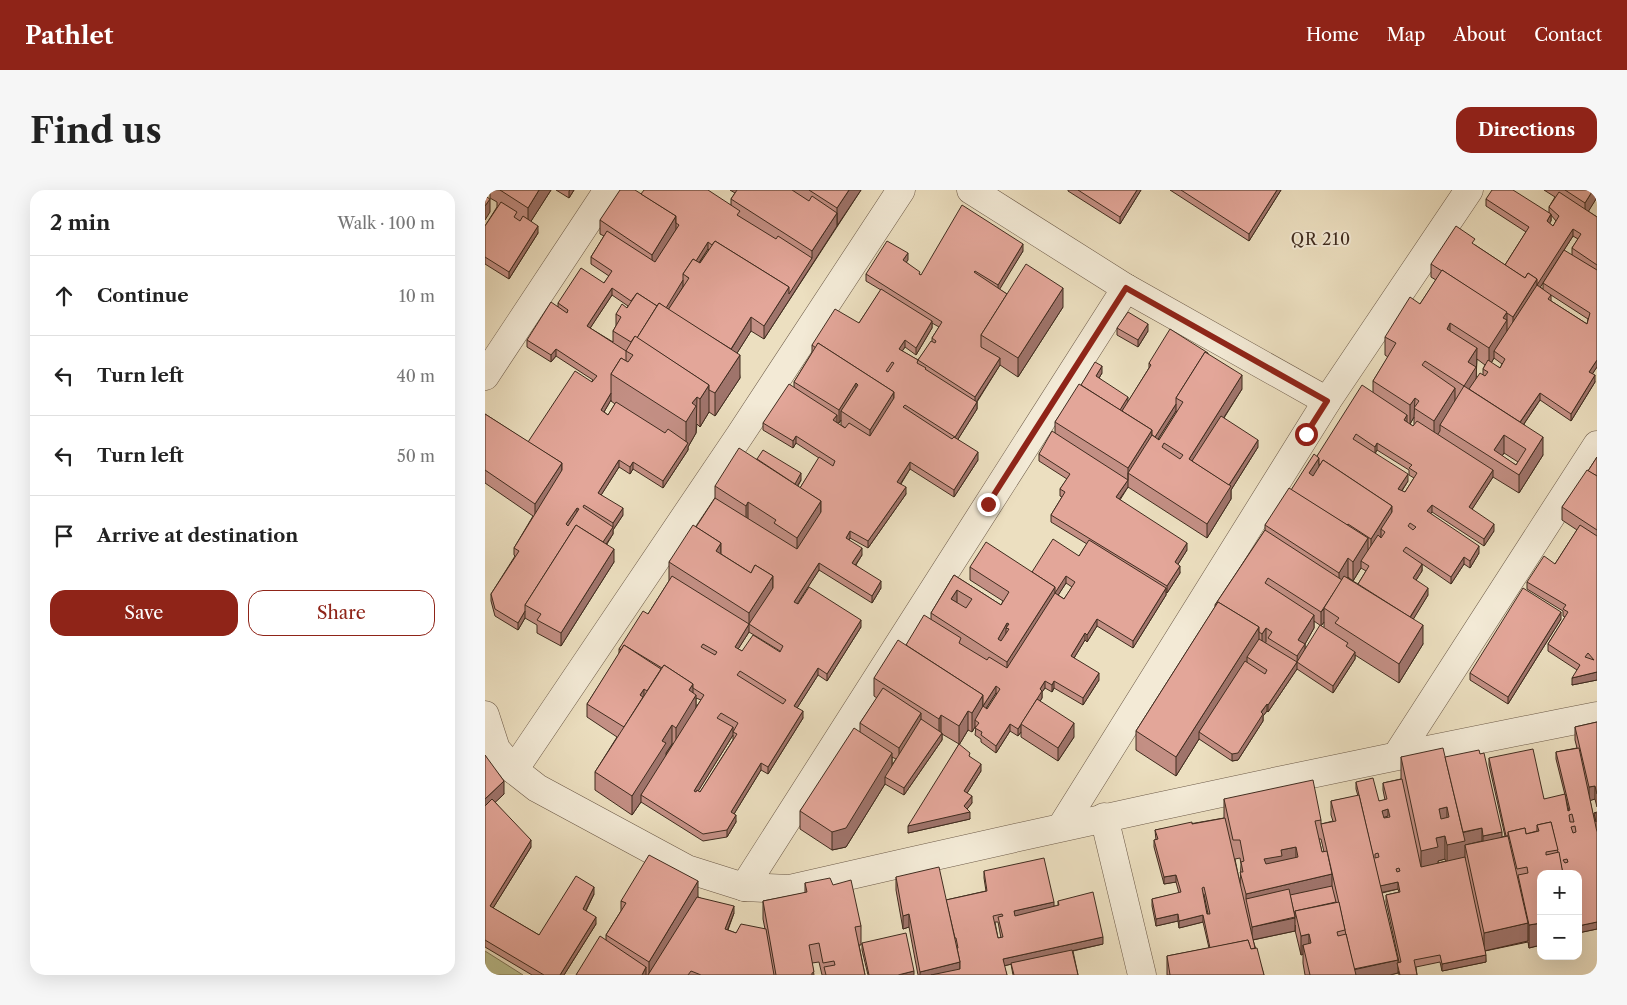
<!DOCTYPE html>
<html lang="en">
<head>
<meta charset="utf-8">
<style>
  :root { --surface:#fff; --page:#f6f6f6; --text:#222; --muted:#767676; --line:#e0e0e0; --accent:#8f2418 }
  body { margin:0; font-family:"Libre Caslon Text",serif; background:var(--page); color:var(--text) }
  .controls { position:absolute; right:15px; bottom:15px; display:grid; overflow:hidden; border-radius:10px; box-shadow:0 5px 20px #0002 }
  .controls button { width:45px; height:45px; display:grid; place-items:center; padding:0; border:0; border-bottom:1px solid var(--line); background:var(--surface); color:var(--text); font:25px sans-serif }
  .stop { position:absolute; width:15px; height:15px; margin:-11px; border:4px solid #8f2418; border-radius:50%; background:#fff }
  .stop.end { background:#8f2418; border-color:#fff; box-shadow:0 1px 5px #0008 }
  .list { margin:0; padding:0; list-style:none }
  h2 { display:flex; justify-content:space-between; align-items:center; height:65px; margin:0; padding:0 20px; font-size:21px }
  h2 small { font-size:16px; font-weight:400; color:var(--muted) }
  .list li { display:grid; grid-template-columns:32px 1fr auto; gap:15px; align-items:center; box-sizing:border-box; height:80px; padding:0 20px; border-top:1px solid var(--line) }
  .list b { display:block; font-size:19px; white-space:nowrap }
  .list em { font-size:16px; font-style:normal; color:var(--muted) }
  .actions { display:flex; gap:10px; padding:15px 20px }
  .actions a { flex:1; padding:11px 0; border:1px solid var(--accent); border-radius:15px; text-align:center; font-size:18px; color:var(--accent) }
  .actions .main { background:var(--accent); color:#fff }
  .icon { flex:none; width:28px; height:28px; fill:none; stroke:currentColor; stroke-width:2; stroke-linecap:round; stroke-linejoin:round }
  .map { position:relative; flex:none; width:1112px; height:785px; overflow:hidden; border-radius:15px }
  header { display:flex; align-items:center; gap:30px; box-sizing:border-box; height:70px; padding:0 25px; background:var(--accent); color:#fff }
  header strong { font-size:24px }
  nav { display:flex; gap:28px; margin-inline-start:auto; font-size:18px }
  .intro { display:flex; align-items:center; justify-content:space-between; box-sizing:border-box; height:120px; padding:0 30px }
  h1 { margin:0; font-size:35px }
  .button { padding:12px 22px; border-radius:15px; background:var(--accent); color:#fff; font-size:18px; font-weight:700 }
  main { display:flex; gap:30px; padding:0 30px }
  aside { flex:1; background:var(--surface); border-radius:15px; box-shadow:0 5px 20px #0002 }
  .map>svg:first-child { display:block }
  .green { fill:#bcc08f; stroke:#7e7657 }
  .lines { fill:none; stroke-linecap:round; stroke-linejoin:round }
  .minor-casing { stroke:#6b5947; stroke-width:29 }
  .minor { stroke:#f3ead6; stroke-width:28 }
  .wall { fill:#c38f84; stroke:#402c1f; fill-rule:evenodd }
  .shaded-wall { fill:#9f746b; stroke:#402c1f }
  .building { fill:#e3a699; stroke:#402c1f; fill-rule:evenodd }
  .route { stroke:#8f2418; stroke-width:6 }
  .labels { text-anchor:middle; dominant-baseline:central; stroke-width:4; stroke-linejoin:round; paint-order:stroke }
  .neighbourhood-label { font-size:16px; letter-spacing:1px; fill:#402c1f; stroke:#f3ead6 }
</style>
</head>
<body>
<header>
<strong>Pathlet</strong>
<nav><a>Home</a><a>Map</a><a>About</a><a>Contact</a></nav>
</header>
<div class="intro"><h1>Find us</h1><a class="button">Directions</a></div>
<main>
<aside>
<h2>2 min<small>Walk · 100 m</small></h2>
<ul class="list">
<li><svg class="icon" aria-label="ahead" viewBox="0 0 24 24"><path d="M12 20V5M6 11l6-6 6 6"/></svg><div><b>Continue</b></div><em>10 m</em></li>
<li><svg class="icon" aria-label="left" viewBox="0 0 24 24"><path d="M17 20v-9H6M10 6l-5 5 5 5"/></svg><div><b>Turn left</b></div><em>40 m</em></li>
<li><svg class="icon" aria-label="left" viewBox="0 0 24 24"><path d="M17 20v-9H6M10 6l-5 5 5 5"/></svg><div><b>Turn left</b></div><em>50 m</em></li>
<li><svg class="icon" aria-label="arrive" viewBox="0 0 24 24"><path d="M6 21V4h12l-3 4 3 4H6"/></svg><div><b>Arrive at destination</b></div></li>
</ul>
<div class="actions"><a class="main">Save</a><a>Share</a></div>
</aside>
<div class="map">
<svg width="1112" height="785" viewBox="0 0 1112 785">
  <rect width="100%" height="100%" fill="#ecdfc0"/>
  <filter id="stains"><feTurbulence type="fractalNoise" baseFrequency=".004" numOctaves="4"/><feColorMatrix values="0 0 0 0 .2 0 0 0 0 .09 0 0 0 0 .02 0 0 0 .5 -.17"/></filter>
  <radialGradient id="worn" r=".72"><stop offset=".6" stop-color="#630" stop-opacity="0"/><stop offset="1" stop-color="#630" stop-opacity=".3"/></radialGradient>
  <polygon class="green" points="0,761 38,785 0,785"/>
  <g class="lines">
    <defs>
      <g id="minor">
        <polyline points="486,0 641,98 842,211"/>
        <polyline points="0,186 123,0"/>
        <path d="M 0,525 L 11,559 L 29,580 L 52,598 L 202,679 L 259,697 L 305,699 C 573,637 842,579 1112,526"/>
        <polyline points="912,565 1112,255"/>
        <polyline points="29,580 255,245 416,0"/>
        <polyline points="619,627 657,785"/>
        <polyline points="577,636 842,211 984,0"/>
        <polyline points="259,697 641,98"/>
      </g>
    </defs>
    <use href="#minor" class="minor-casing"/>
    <use href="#minor" class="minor"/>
  </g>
  <g class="wall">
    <polygon points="0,0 66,0 46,31 53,43 24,89 0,74 0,36 12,17 12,12 5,8 5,3"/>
    <polygon points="71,0 89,0 84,8"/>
    <path d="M 245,0 L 376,0 L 279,149 L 266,141 L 252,163 L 255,188 L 230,226 L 224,222 L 215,237 L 212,234 L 211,243 L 203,257 L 203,260 L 178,298 L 148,279 L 145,284 L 134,277 L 116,305 L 138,325 L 128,340 L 128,344 L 122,354 L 129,372 L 76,456 L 52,443 L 52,435 L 40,428 L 33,440 L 10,426 L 6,411 L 6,404 L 30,366 L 29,365 L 29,358 L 48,326 L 0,293 L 0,224 L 43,252 L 108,190 L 71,166 L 66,172 L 42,157 L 42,150 L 73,117 L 73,113 L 119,93 L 124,86 L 106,74 L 106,67 L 119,46 L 115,44 L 115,30 L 156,4 L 246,15 L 246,9 L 250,3 ZM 223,59 L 224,60 L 215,73 L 214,73 ZM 127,105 L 143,116 L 142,118 L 131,124 L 131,136 L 128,141 L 128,152 L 105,138 ZM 126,210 L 126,211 L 130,214 L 123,225 L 119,222 Z"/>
    <polygon points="583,0 656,0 635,34 583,1"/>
    <polygon points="685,0 796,0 764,51"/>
    <path d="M 1059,0 L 1112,0 L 1112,10 L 1111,9 L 1103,21 L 1112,27 L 1112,177 L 1107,184 L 1110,192 L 1086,231 L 1055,210 L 1039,234 L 1058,265 L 1034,303 L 1008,287 L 987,319 L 1009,341 L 999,356 L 947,322 L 945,323 L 994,363 L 985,378 L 979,374 L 966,394 L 937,374 L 937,381 L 931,390 L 943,405 L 928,429 L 938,454 L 914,493 L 870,465 L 870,469 L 848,503 L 812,479 L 783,522 L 782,521 L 778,526 L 778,531 L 753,570 L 747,571 L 714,549 L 691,586 L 651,560 L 651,541 L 730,417 L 730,415 L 780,340 L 780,335 L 832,266 L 888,202 L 888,191 L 903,167 L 900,165 L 900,147 L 935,114 L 951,90 L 946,87 L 946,74 L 990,55 L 1020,75 L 1041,42 L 1001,16 L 1001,9 L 1064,23 L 1064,17 L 1070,7 ZM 1066,25 L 1071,31 L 1068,36 L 1064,33 L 1066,31 ZM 1088,46 L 1093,49 L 1087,58 L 1087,65 L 1058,93 L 1058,99 L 1055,97 ZM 1066,105 L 1103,129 L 1102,134 L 1066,111 ZM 1009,168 L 1017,174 L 1015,178 L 1006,173 ZM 992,169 L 1000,175 L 998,179 L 998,185 L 991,189 ZM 929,227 L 929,235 L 928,236 L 925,234 ZM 892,260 L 924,280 L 924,285 L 929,288 L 920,302 L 917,301 L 923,291 L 890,263 ZM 1019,263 L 1033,272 L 1031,275 L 1017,266 ZM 876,378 L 881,381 L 873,394 L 863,388 L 863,387 L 868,391 ZM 829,431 L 836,436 L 839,432 L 839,437 L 820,460 L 820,454 L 829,438 Z"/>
    <path d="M 538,61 L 514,99 L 522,104 L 578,117 L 533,187 L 515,175 L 492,212 L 492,219 L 473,249 L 493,270 L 469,307 L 425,279 L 416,294 L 421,304 L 383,358 L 365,348 L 364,350 L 377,365 L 371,375 L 396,398 L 387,413 L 334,380 L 312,413 L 376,437 L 342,491 L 333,485 L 312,518 L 318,528 L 283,584 L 276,580 L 249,624 L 251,632 L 242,647 L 218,651 L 156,612 L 147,625 L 110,600 L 110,582 L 132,547 L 102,527 L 102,514 L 134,464 L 134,459 L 163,424 L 184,391 L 184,372 L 211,337 L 230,308 L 230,296 L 272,269 L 316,290 L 313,296 L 315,298 L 334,268 L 311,253 L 308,258 L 278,240 L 278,233 L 309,198 L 309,192 L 327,163 L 327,155 L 374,133 L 396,100 L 381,91 L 381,84 L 423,70 L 421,72 L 436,85 ZM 447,133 L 454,137 L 447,148 L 447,151 L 433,170 L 417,161 L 420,157 L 431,165 L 447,138 ZM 356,230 L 356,235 L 360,238 L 352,233 L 354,233 ZM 264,442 L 295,461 L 295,462 L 257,461 L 253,459 ZM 211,508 L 216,510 L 211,517 ZM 248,545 L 248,550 L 215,602 L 213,601 ZM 187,554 L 188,554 L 181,565 L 181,563 Z"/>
    <polygon points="632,138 663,141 653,157 632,145"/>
    <path d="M 723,164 L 757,199 L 739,228 L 773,257 L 746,300 L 746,309 L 722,348 L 643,297 L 635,310 L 702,360 L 693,374 L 695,383 L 682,403 L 681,402 L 681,405 L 648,458 L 612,436 L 602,452 L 600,450 L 589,468 L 614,490 L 598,515 L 569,498 L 567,502 L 560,498 L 557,502 L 557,508 L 555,511 L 589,547 L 573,571 L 536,547 L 536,542 L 533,546 L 525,541 L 511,563 L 496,552 L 496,549 L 490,545 L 491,537 L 490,537 L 487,542 L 483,540 L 474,555 L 485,567 L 496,581 L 482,603 L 487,613 L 482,619 L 485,629 L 423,643 L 474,554 L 457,544 L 457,550 L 419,605 L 400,594 L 361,657 L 347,660 L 315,639 L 315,621 L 375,542 L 375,533 L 392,508 L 389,506 L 389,488 L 446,429 L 446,423 L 469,385 L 516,415 L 518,411 L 485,390 L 485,377 L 547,382 L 594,366 L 602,354 L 566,332 L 566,325 L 577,307 L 575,306 L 575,299 L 582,289 L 554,271 L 554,264 L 570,243 L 570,232 L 596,195 L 617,183 L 614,188 L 643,212 L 664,178 L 664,173 ZM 691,221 L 692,222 L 674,250 L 673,249 ZM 581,393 L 587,397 L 579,409 L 573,405 ZM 511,503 L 512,504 L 502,519 L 501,518 ZM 407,567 L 411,569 L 407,575 Z"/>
    <polygon points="1112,267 1112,490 1087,495 1092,480 1063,461 1063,454 1080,427 1078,426 1078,421 1042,399 1042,392 1070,374 1092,340 1077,330 1077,317 1103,281"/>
    <polygon points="1076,429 1023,514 985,490 985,483"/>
    <path d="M 1112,532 L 1112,617 L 1110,609 L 1105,610 L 1109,630 L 1109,623 L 1112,622 L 1112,739 L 1093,743 L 1093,684 L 1056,684 L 1056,755 L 1044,758 L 1043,752 L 1000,761 L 1001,772 L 957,781 L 955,772 L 931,777 L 932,785 L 914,785 L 913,781 L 913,783 L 905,785 L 820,785 L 818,773 L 818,764 L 816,765 L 810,740 L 810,735 L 810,741 L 768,750 L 779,785 L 682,785 L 682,766 L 724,758 L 718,732 L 694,738 L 693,731 L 671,736 L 667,716 L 667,709 L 694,703 L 691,692 L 679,694 L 669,657 L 669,650 L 671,650 L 670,640 L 739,628 L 739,609 L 836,630 L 836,634 L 848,631 L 846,625 L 846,611 L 873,606 L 871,599 L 871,592 L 894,611 L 900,610 L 898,600 L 898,593 L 916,589 L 916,567 L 960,567 L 1017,647 L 1020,646 L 1004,575 L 1004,568 L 1059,609 L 1084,621 L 1071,569 L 1071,562 L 1092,558 L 1090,550 L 1090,537 ZM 834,649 L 836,649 L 839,662 L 837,662 ZM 755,668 L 756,674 L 755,694 L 750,669 ZM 960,669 L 961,671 L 953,673 L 953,671 ZM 913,699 L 914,702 L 901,705 L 901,712 L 914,772 L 913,773 L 897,703 ZM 718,704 L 719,704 L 723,724 L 722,724 Z"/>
    <polygon points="0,565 19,604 10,612 46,657 8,718 54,745 109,704 101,721 111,734 79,785 47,785 0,757"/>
    <path d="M 499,681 L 569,716 L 573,716 L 573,711 L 618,754 L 588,761 L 593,785 L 528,785 L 526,774 L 519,776 L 522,785 L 433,785 L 424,737 L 418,739 L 411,700 L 411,687 L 461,710 L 501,701 L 499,688 ZM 510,732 L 513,732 L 516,748 L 513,748 Z"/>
    <polygon points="320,693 348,695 376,736 376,755 374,755 380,785 337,785 334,772 327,773 329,785 91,785 121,750 121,745 136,721 136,711 213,707 249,723 243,740 251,743 280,739 278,729 278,711 320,703"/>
    <polygon points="377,753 429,785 383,785 377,760"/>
  </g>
  <g class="shaded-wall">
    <polygon points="54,0 66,0 43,36 43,18"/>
    <polygon points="85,0 89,0 84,8 84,1"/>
    <polygon points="364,0 376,0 352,36 352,18"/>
    <polygon points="652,0 656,0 635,34 635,27"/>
    <polygon points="792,0 796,0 764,51 764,44"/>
    <polygon points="1108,0 1112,0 1112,3 1111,2 1111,9 1100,27 1100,13"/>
    <polygon points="5,9 5,22 0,30 0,16"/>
    <polygon points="352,23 352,36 279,149 279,136 304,97 327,68 327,61"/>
    <polygon points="1066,24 1066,31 1062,38 1062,31"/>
    <polygon points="191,26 191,40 167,78 167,65"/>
    <polygon points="53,36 53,43 24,89 24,82"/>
    <polygon points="1088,39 1088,46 1028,140 1028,127 1052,89"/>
    <polygon points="223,52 223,59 204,88 201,86"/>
    <polygon points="538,54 538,61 513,102 513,95"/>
    <polygon points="423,63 423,70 418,77 418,70"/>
    <polygon points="198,90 198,97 160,158 152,152"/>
    <polygon points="127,98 127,105 102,143 102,136"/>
    <polygon points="578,98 578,117 533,187 533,168"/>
    <polygon points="1022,122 1022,149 1009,161 1009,168 1004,177 1004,158 1018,128"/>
    <polygon points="266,127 266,141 242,179 242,166"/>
    <polygon points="447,131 447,138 431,165 431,158"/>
    <polygon points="965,133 965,152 962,139"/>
    <polygon points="663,134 663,141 653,157 653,150"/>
    <polygon points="420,150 420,157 414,166 414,159"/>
    <polygon points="992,158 991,196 982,209 979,196 983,172"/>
    <polygon points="71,159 71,166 66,172 66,165"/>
    <polygon points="255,165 255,188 230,226 230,203"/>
    <polygon points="515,168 515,175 490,214 490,207"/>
    <polygon points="1112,170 1112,177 1104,189 1104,182"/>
    <polygon points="617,176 617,183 611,193 611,186"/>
    <polygon points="757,185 757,199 707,277 704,269"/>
    <polygon points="1110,185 1110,192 1086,231 1086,224"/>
    <polygon points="371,193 371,207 356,221 356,230 354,233 354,220"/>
    <polygon points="224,195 224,222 215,237 215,209"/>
    <polygon points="970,198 970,216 955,235 955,241 949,250 949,231"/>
    <polygon points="409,202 409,215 385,253 385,240"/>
    <polygon points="126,203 126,210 116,227 116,220"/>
    <polygon points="1055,203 1055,210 1030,247 1030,240"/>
    <polygon points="212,207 211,243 203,257 203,260 178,298 178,291 201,256 201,232 207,213"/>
    <polygon points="643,207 643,214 629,235 629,228"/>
    <polygon points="930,208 929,227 925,234 925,215"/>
    <polygon points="492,212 492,219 470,254 470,247"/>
    <polygon points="691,214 691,221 668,257 668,250"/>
    <polygon points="352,225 352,232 348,237 348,230"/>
    <polygon points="922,225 922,232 919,230"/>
    <polygon points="667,240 667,259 643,283 643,297 631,314 631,307 643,290 643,278"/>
    <polygon points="1019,245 1019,263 1013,272 1009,260"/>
    <polygon points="311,246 311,253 308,258 308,251"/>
    <polygon points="1058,247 1058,265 1034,303 1034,285"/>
    <polygon points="773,250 773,257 746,300 746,309 722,348 722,334 741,300"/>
    <polygon points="892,253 892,260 890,264 890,257"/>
    <polygon points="493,262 493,270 469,307 469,300"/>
    <polygon points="834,268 834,281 824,297 824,283"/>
    <polygon points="134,270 134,277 113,310 113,303"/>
    <polygon points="148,272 148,279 145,284 145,277"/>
    <polygon points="425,272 425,279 412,299 412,292"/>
    <polygon points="77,273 77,287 50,327 50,314"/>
    <polygon points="1008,280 1008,287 984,324 984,317"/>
    <polygon points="316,283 316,290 304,309 304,302"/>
    <polygon points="923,284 923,291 913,306 913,299"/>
    <polygon points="421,297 421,304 383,358 383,351"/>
    <polygon points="336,311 336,329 312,366 312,348"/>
    <polygon points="263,312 263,330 261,334 261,316"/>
    <polygon points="947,315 947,322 942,328 942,321"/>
    <polygon points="907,316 907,329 896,339 896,346 886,362 886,349"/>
    <polygon points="92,318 92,325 81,341 81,334"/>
    <polygon points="138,318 138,325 128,340 128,344 115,363 115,356 128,337 128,333"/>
    <polygon points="1009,334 1009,341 999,356 999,349"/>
    <polygon points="365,341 365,348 361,355 361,348"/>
    <polygon points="883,348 883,367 876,371 876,378 868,391 868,372"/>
    <polygon points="236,353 236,372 231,361"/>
    <polygon points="702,353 702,360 690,379 690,372"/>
    <polygon points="994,356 994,363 985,378 985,371"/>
    <polygon points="377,358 377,365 367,380 367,373"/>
    <polygon points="129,359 129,372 76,456 76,443"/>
    <polygon points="979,367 979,374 966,394 966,387"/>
    <polygon points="863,368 863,387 857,397 854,394 854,383"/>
    <polygon points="334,373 334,380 309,419 309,412"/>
    <polygon points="937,374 937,381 928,395 928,388"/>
    <polygon points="695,376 695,383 682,403 682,396"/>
    <polygon points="288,386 288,405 264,434 264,423"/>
    <polygon points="581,386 581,393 522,485 522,472 570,397"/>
    <polygon points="396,391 396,398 387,413 387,406"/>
    <polygon points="681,398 681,405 648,458 648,451"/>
    <polygon points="943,398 943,405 920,443 920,436"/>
    <polygon points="472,400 472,413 466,409"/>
    <polygon points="839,419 839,432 836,436 836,422"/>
    <polygon points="40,421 40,428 33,440 33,433"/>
    <polygon points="1076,422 1076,429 1023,514 1023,507"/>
    <polygon points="829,425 829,438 820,454 820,467 812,472 813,450"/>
    <polygon points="612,429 612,436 602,452 602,445"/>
    <polygon points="376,430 376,437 342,491 342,484"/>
    <polygon points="522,433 522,438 521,438 521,448 513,462 513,449"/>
    <polygon points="264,434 264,442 250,464 250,457"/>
    <polygon points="938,435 938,454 914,493 914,474"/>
    <polygon points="774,437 774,456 762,467 762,474 714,542 714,549 691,586 691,567"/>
    <polygon points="781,438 781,452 777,458 777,444"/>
    <polygon points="600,443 600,450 586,473 586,466"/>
    <polygon points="870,462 870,469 848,503 848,496"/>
    <polygon points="812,472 812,479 783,522 783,515"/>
    <polygon points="333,478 333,485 309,523 309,516"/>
    <polygon points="1112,482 1112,490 1087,495 1087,488"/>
    <polygon points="614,483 614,490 598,515 598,508"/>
    <polygon points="560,491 560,498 557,502 557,508 540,536 555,499"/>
    <polygon points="569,491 569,498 567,502 567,495"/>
    <polygon points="208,494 208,510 211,505 211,524 191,556 191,538 204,500"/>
    <polygon points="511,496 511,503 498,523 498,516"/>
    <polygon points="159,499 159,510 155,505"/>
    <polygon points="498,505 498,523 490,530 490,537 487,542 487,523"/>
    <polygon points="782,514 782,521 778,526 778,531 753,570 747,571 747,564"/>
    <polygon points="318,521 318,528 283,584 283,577"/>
    <polygon points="483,521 483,540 474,555 474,536"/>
    <polygon points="436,523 436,536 414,571 414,558"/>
    <polygon points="456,525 456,543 454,547 454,529"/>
    <polygon points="589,533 589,547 573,571 573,558"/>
    <polygon points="525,534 525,541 511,563 511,556"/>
    <polygon points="187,535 187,554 181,563 181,572 156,605 156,612 147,625 147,606 177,551"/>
    <polygon points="536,535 536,542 533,546 533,539"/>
    <polygon points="248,537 248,545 209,608 209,601"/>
    <polygon points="457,543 457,550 419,605 419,598"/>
    <polygon points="407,563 407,582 400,587 400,594 361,657 347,660 347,642"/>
    <polygon points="276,573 276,580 246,629 246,622"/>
    <polygon points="496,574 496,581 479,608 479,601"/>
    <polygon points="19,591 19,604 0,622 0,609"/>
    <polygon points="1110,596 1110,609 1104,611 1104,597"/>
    <polygon points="487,606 487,613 479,623 485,622 485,629 423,643 423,636 479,616"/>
    <polygon points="962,617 962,640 954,642 954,619"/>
    <polygon points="903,619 903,626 897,628 897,621"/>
    <polygon points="251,625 251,632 242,647 242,640"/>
    <polygon points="997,638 997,651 980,655 980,674 962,678 962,655 976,643"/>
    <polygon points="1017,642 1017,655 998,660 998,646"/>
    <polygon points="960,646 960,669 953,671 953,680 936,684 936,661 951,648"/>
    <polygon points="46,650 46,657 5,723 5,716"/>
    <polygon points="811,657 811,676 779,688 779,669 796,660"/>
    <polygon points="847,684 847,703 761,709 761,704"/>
    <polygon points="691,685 691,692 679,694 679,687"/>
    <polygon points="213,691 213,709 164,785 164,772"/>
    <polygon points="913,692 913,699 894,703 894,696"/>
    <polygon points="109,697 109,704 98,726 98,719"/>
    <polygon points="569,712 569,719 529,728 529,721"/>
    <polygon points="249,716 249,723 240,746 240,739"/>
    <polygon points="424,724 424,737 418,739 418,726"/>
    <polygon points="693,724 693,731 671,736 671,729"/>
    <polygon points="718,725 718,732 694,738 694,731"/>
    <polygon points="111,727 111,734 79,785 75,785"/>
    <polygon points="810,728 810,741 767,750 767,737"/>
    <polygon points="1112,732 1112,739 1093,743 1093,736"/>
    <polygon points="1043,733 1043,751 999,761 999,743"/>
    <polygon points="1056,733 1056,755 1044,758 1044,735"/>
    <polygon points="824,744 824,763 818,755 818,764 816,765 816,746"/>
    <polygon points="618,747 618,754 518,776 518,769"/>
    <polygon points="1001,765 1001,772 957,781 957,774"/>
    <polygon points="913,770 913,783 905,785 868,785 868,780"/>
    <polygon points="475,772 475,785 435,785 435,782"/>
    <polygon points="161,777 161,785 157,785"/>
    <polygon points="429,781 429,785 413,785"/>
  </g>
  <g class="building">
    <polygon points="15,0 54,0 43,18"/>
    <polygon points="135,0 150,0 191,26 167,65 115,30"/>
    <path d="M 159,0 L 223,0 L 255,21 L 252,25 L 291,49 L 293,46 L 327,68 L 304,104 L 304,97 L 230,51 L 227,55 L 223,52 L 211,71 L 208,69 L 198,84 L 198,90 L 181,118 L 174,113 L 172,116 L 152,103 L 146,111 L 127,98 L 102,136 L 141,161 L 141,171 L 136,168 L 126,184 L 126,203 L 116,220 L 123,225 L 131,212 L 180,243 L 183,239 L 203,253 L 178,291 L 148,272 L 145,277 L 134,270 L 113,303 L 138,318 L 128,333 L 99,315 L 98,317 L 128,337 L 118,352 L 91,335 L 40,415 L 40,421 L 33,433 L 10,419 L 6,404 L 34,361 L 29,358 L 77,280 L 77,273 L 43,252 L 90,181 L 107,192 L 112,186 L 71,159 L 66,165 L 42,150 L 66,112 L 82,123 L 83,120 L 73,113 L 96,78 L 119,93 L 127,81 L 106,67 L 122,41 L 170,72 L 194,35 L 191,33 L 191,26 L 156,4 ZM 92,318 L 94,319 L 83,336 L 81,334 Z"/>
    <polygon points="252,0 307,0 324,11 327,6 352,23 327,61 246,9"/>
    <polygon points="324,0 364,0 352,18"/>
    <polygon points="593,0 652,0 635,27"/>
    <polygon points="696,0 792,0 764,44"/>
    <polygon points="1007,0 1028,0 1066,24 1062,31 1068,36 1074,26 1064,17 1074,2 1112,27 1112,75 1087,58 1096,44 1088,39 1052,95 1052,89 1043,83 1040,88 1020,75 1044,37 1001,9"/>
    <polygon points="1080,0 1108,0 1100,13"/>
    <polygon points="0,6 5,9 0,16"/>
    <polygon points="16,12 32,22 29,27 35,31 38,26 53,36 24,82 0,67 0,36"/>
    <polygon points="477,15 538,54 513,95 490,81 489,82 522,104 496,145 496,157 515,168 490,207 433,170 446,151 450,153 451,151 447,148 457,132 381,84 402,51 423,63 418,70 435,82 434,84 436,85"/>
    <polygon points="971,36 990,49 987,53 1040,88 1043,83 1052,89 1028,127 957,80 957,81 946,74"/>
    <polygon points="230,51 304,97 279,136 266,127 246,159 183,120 204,88 198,84 208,69 215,73"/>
    <polygon points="1079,60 1112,80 1112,170 1104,182 1110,185 1086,224 1055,203 1035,232 984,199 995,183 1000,186 1003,182 998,179 1003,170 1015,178 1020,169 1009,161 1052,95 1066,105 1063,109 1102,134 1105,123 1058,93"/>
    <polygon points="541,74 578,98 533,168 496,145"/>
    <path d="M 957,80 L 1022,122 L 1018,128 L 1022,130 L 1004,158 L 965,133 L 962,139 L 992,158 L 983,172 L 991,177 L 979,196 L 1058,247 L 1034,285 L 955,235 L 979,196 L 940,171 L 937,175 L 970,198 L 949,231 L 929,218 L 934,211 L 930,208 L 925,215 L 888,191 L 911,153 L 900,147 L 925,107 L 935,114 ZM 1019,245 L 1041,259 L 1031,275 L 1009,260 Z"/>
    <path d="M 396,99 L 447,131 L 431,158 L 420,150 L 414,159 L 433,170 L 432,173 L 441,178 L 440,179 L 492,212 L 470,247 L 420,215 L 418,217 L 467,249 L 469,247 L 493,262 L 469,300 L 425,272 L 412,292 L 421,297 L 383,351 L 365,341 L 361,348 L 377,358 L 367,373 L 396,391 L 387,406 L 334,373 L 309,412 L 313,414 L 324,397 L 376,430 L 342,484 L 333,478 L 309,516 L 318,521 L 283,577 L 276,573 L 246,622 L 251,625 L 242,640 L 218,644 L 156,605 L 219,505 L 208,498 L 208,494 L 179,475 L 177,478 L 139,455 L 136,460 L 134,459 L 158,421 L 163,424 L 187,386 L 264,434 L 288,398 L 288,386 L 270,375 L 266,383 L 236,364 L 236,353 L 211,337 L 230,308 L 312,359 L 336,322 L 336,311 L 315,298 L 334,267 L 348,276 L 350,271 L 311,246 L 308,251 L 278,233 L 304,194 L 352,225 L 348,230 L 360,238 L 364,233 L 385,246 L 409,208 L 409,202 L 333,153 L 331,158 L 327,155 L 350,119 L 374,133 ZM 407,172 L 409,173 L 403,182 L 401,181 ZM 264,434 L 298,456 L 295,462 L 268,445 L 257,461 L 250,457 ZM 218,454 L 232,462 L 230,465 L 216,457 ZM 255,481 L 301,510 L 298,514 L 252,485 ZM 236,523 L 253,533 L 248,542 L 252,544 L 215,602 L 212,600 L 211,602 L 209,601 L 248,537 L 232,528 Z"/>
    <polygon points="152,103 172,116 152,148 150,146 146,152 128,141 136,127 131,124 137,114 142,118"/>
    <polygon points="174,113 255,165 230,203 224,200 224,195 152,148"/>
    <polygon points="643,122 663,134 653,150 632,138"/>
    <polygon points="685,139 723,163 723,164 720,162 691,208 691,214 670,247 667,245 667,240 637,221 666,175 664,173"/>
    <polygon points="150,146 224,195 215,209 212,207 207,213 211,216 201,232 126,184 136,168 143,172 148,165 141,161"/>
    <polygon points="333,153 409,202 385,240 356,221 373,195 371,193 354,220 309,192"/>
    <path d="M 720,162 L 757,185 L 704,269 L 746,296 L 722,334 L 643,283 L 667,245 L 674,250 L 698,212 L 691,208 ZM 679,253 L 698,265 L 695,269 L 677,257 Z"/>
    <polygon points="610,172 617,176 611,186 643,207 635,220 596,195"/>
    <polygon points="594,194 667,240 643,278 570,232"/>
    <path d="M 877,195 L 922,225 L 919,230 L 928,236 L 932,231 L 1008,280 L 984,317 L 1009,334 L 999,349 L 947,315 L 942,321 L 994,356 L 985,371 L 979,367 L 966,387 L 921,357 L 918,361 L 937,374 L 928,388 L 943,398 L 925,427 L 873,394 L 884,376 L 876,371 L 893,345 L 896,348 L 900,342 L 896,339 L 907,322 L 907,316 L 838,270 L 835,275 L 834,274 L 834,268 L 832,266 ZM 871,244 L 890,257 L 892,253 L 927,275 L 924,278 L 932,283 L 920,302 L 913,299 L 923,284 L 868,249 ZM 925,333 L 931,337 L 928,340 L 923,336 Z"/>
    <polygon points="0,224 77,273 50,314 0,280"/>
    <polygon points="736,226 773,250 744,295 707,271"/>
    <polygon points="567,241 643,290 631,307 702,353 690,372 695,376 682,396 566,325 580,302 575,299 585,284 554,264"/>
    <polygon points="254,258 336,311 312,348 289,333 291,330 263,312 261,316 230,296"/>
    <polygon points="278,260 316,283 310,294 272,269"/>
    <polygon points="829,264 834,268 824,283 828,286 838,270 907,316 886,349 863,334 862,335 806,300"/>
    <polygon points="1112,267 1112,286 1103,281"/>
    <polygon points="1102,280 1112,286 1112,340 1077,317"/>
    <polygon points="804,298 883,348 868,372 863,368 854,383 780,335"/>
    <polygon points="91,335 129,359 76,443 52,430 56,424 40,415"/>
    <polygon points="208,335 236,353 231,361 266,383 270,375 288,386 264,423 184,372"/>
    <path d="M 1095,335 L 1112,346 L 1112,482 L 1087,488 L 1095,475 L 1063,454 L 1083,422 L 1078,419 L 1081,415 L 1042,392 L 1059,366 L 1070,374 ZM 1103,463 L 1109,470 L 1100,467 Z"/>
    <polygon points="780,340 857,390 836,422 783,388 780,393 829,425 813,450 820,454 812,466 783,448 787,442 781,438 777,444 774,442 774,437 733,412 731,416 730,415"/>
    <path d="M 568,349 L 594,366 L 604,350 L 681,398 L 648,451 L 612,429 L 602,445 L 600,443 L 586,466 L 614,483 L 598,508 L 569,491 L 567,495 L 560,491 L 555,499 L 557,501 L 533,539 L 525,534 L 511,556 L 496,545 L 497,542 L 490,538 L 494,533 L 490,530 L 498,516 L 498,505 L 421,455 L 439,425 L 476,448 L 474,453 L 502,470 L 504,467 L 522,478 L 570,403 L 570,397 L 547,382 ZM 581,386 L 590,392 L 579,409 L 570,403 ZM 511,496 L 515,499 L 502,519 L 498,516 Z"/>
    <path d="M 501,352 L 570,397 L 522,472 L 446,423 L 469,385 L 516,415 L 524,402 L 485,377 ZM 472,400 L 487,409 L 481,418 L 466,409 ZM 522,433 L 524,434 L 521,438 L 524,439 L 516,451 L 513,449 Z"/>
    <polygon points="859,386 938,435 914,474 850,433 854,428 839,418"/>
    <polygon points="1038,398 1076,422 1023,507 985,483"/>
    <polygon points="733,412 774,437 691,567 651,541"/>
    <polygon points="835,435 863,453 861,456 870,462 848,496 812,472"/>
    <polygon points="774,449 812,472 783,515 782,514 776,522 778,524 753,563 747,564 714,542 760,471 780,484 782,480 762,467"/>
    <polygon points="413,450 498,505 487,523 483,521 474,536 456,525 454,529 389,488"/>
    <polygon points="139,455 176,479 162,501 159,499 155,505 158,507 139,537 102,514"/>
    <polygon points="179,475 208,494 204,500 211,505 191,538 187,535 177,551 181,553 147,606 110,582"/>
    <polygon points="398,498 436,523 414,558 375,533"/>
    <polygon points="552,509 589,533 573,558 536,534"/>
    <polygon points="436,529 457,543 419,598 400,587"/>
    <polygon points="1112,532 1112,604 1110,596 1104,597 1090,537"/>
    <polygon points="369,538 407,563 361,638 347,642 315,621"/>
    <polygon points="474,554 485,563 484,566 496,574 479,601 487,606 479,616 485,622 423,636"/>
    <path d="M 958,558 L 980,651 L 962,655 L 960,646 L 951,648 L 953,657 L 936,661 L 916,567 ZM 962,617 L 964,627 L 956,629 L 954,619 Z"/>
    <path d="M 1094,558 L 1112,642 L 1112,732 L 1093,736 L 1093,684 L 1078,684 L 1066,632 L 1052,635 L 1052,641 L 1041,644 L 1040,638 L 1023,642 L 1023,646 L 1021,646 L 1004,568 L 1048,559 L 1059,609 L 1080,604 L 1083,621 L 1085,620 L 1071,562 ZM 1087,624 L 1089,632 L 1085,632 L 1084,625 ZM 1090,636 L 1091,642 L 1088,643 L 1086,637 ZM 1082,669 L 1083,672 L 1080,673 L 1078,670 Z"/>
    <polygon points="994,560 995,564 999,563 1017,642 998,646 997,638 978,642 960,567"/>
    <polygon points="0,565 19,591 0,609"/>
    <path d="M 888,588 L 894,611 L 902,609 L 898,593 L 917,589 L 936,677 L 980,667 L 1001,765 L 957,774 L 955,765 L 929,770 L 932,785 L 915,785 L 912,773 L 916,772 L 901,705 L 915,702 L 913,692 L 895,696 L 871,592 ZM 903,619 L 905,627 L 899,628 L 897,621 ZM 893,663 L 894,667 L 890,668 L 890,664 ZM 914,678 L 915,681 L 912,682 L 911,679 Z"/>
    <path d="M 828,590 L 836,630 L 830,631 L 837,662 L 842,661 L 847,684 L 761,704 L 755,682 L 758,682 L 756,672 L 759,671 L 755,650 L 748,650 L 739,609 ZM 811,657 L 813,667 L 781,674 L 779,669 L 797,666 L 796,660 Z"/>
    <polygon points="874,605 913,770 869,779 861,744 861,745 860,740 836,634 851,631 846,611"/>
    <polygon points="7,609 46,650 5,716 54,745 91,686 109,697 98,719 111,727 75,785 59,785 0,750 0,616"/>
    <polygon points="1109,623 1111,623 1111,632"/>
    <path d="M 740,628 L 770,758 L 766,759 L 763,750 L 725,758 L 718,725 L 694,731 L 693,724 L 671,729 L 667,709 L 696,702 L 691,685 L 679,687 L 669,650 L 673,649 L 670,640 L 707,632 L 707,634 ZM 719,697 L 725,724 L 722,724 L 717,698 Z"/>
    <polygon points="1066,632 1073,660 1061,662 1061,665 1074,662 1078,684 1056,684 1056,733 1044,735 1033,685 1043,683 1042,677 1032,679 1023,642 1040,638 1041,644 1054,641 1052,635"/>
    <polygon points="1023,646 1043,733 999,743 980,655"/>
    <polygon points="164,665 213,691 164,772 121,745 141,713 136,711"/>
    <path d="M 559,668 L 569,712 L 529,721 L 530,726 L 574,715 L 573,711 L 608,702 L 618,747 L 518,769 L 522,785 L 446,785 L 475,779 L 475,772 L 472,758 L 473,758 L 471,748 L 470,748 L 461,710 L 502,701 L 499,681 ZM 517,724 L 518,726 L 513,727 L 518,747 L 513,748 L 508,726 Z"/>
    <polygon points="454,677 475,772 435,782 424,724 418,726 411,687"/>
    <polygon points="345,688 348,695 366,690 376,736 370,737 380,785 341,785 339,777 350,775 349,771 338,773 334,753 324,755 329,782 327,783 327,785 291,785 278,711 322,702 320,693"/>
    <polygon points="847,696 851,712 810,721 810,728 809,728 810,727 805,705"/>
    <polygon points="804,699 810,727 767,737 761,709"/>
    <polygon points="212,707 249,716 240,739 251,743 256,734 281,739 289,785 216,785 206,781 203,785 163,785"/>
    <polygon points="854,712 860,740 852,742 853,746 861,744 871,785 825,785 818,755 826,753 824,744 816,746 810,721"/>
    <polygon points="421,743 429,781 413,785 384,785 377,753"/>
    <polygon points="115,746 161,777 157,785 91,785"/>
    <polygon points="763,750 766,759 772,758 779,785 685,785 682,766"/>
    <polygon points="587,760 593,785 529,785 526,773"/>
  </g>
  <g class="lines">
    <polyline class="route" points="503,314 641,98 842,211 821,244"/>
  </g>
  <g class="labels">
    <g class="neighbourhood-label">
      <text x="836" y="49">QR 210</text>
    </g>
  </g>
  <rect width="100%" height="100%" filter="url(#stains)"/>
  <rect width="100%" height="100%" fill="url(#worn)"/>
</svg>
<div class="controls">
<button>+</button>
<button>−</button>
</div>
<div class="stop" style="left:821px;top:244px"></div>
<div class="stop end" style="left:503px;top:314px"></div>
</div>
</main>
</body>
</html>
